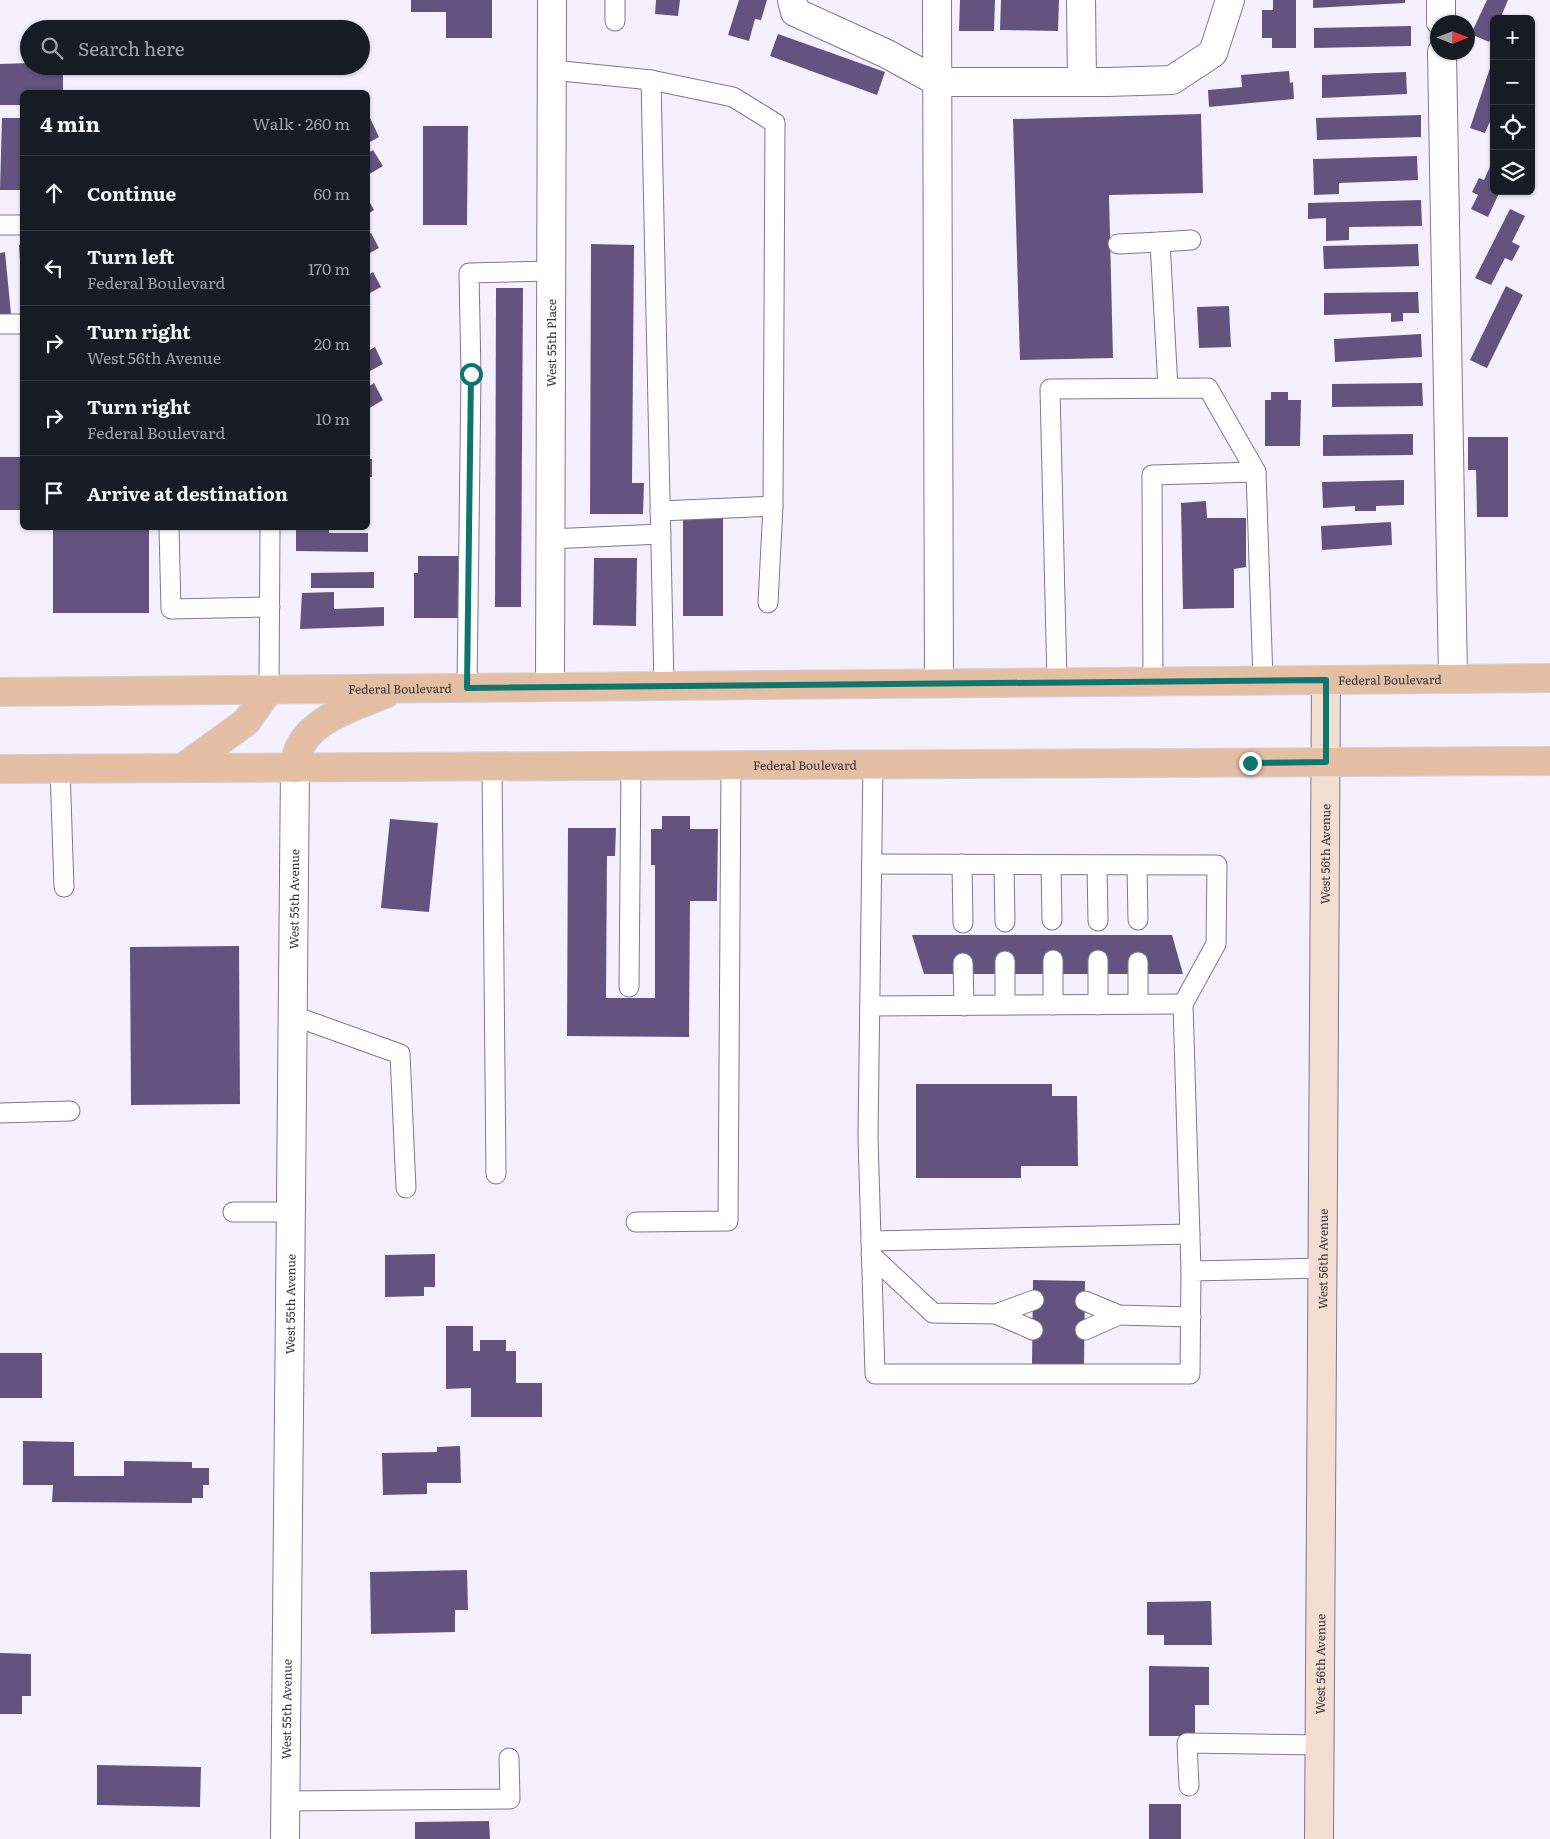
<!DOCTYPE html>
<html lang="en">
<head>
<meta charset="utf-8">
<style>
  :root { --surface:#171b24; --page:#242831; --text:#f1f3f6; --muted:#9ea1a6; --line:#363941 }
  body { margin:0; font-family:Literata,serif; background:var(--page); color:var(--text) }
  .controls { position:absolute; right:15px; top:15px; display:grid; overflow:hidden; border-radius:8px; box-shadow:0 1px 4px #0004 }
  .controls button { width:45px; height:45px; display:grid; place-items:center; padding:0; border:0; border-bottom:1px solid var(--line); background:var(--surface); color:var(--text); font:25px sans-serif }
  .compass { position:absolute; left:1430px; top:15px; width:45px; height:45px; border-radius:50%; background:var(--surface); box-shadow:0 1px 4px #0004; rotate:90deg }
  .stop { position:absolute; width:15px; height:15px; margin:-11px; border:4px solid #0f766e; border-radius:50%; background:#fff }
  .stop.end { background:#0f766e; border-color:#fff; box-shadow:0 1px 5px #0008 }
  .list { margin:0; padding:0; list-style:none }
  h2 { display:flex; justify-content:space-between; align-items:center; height:65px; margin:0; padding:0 20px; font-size:21px }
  h2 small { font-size:16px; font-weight:400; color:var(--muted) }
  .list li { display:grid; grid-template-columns:32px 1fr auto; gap:15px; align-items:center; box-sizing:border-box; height:75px; padding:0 20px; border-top:1px solid var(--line) }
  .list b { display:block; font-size:19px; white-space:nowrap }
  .list p { margin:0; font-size:16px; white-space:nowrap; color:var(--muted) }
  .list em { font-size:16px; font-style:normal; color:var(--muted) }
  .icon { flex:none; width:28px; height:28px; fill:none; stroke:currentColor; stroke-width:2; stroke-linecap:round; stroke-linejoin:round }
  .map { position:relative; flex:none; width:1550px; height:1839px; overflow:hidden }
  .search { position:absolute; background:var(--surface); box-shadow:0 1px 4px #0004; left:20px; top:20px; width:350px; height:55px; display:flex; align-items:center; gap:12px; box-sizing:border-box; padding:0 18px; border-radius:28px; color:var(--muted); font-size:19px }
  .panel { position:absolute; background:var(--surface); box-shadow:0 1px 4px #0004; left:20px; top:90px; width:350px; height:440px; border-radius:8px }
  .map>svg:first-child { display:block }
  .building { fill:#63537e }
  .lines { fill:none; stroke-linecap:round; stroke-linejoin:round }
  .lane-casing { stroke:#7f788d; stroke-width:21 }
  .street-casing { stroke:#7f788d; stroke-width:30 }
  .secondary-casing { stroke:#7f788d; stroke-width:30 }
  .primary-casing { stroke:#d3d2d4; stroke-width:30 }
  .lane { stroke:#fff; stroke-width:19 }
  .street { stroke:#fff; stroke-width:28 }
  .secondary { stroke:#f2dfd1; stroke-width:28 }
  .primary { stroke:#e4bfa3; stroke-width:28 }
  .route { stroke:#0f766e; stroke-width:6 }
  .labels { text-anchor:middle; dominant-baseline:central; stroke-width:5; stroke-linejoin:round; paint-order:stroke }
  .street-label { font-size:12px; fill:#37343d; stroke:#fff }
</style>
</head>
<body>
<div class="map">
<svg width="1550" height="1839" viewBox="0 0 1550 1839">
  <rect width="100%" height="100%" fill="#f5f0ff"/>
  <g class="building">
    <polygon points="411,0 492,0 492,38 446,38 446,12 411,12"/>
    <polygon points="656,0 680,0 678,16 655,14"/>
    <polygon points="739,0 767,0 761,20 755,19 749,41 728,35"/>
    <polygon points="960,0 995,0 994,31 959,31"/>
    <polygon points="1001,0 1059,0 1058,31 1000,30"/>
    <polygon points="1273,0 1296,0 1296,48 1272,48 1272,38 1262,38 1262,10 1273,10"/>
    <polygon points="1313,0 1405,0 1405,3 1313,8"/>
    <polygon points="1487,0 1508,0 1500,19 1494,19 1494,31 1489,42 1471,34"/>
    <polygon points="1411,26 1411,46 1314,48 1314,28"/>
    <polygon points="778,34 885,72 877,95 770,56"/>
    <polygon points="1493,59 1494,112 1485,133 1470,128"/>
    <polygon points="29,63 29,66 63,66 63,92 22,92 22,105 0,105 0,64"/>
    <polygon points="1289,71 1290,83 1293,82 1294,99 1209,107 1208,90 1242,87 1241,75"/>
    <polygon points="1406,72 1407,94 1322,98 1322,75"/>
    <polygon points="1201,114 1203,193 1109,195 1113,358 1020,360 1013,119"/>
    <polygon points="1421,115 1421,137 1317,140 1316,118"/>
    <polygon points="2,118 20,118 20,190 0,190"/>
    <polygon points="370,118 379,137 368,143 368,119"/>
    <polygon points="423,126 468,126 467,225 423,225"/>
    <polygon points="373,150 383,166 368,175 368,153"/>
    <polygon points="1417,156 1418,180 1339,183 1339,194 1314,195 1313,159"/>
    <polygon points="1494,158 1494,191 1500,191 1488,217 1471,209 1478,195 1472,192 1479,178 1484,180"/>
    <polygon points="368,199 374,210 368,214"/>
    <polygon points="1421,200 1422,226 1349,227 1349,240 1326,241 1326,218 1308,219 1308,203"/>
    <polygon points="1510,209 1525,216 1512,242 1520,246 1512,261 1505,258 1491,285 1475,278"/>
    <polygon points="371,233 379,248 368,254 368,235"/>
    <polygon points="591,244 634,245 632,483 644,483 643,514 590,514"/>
    <polygon points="1418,244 1419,266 1324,269 1323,246"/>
    <polygon points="19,245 22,245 22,276 21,276"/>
    <polygon points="5,252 11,314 0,315 0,253"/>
    <polygon points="373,272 381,287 368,294 368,275"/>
    <polygon points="1506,286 1523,295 1487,368 1470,360"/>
    <polygon points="496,288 523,288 521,607 495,607"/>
    <polygon points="1418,292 1419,313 1403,313 1403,321 1391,322 1391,313 1324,315 1324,293"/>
    <polygon points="1229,306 1231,347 1199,348 1197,307"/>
    <polygon points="1421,334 1422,357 1335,362 1334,339"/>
    <polygon points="375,347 383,364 368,372 368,351"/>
    <polygon points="374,383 383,400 368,409 368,387"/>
    <polygon points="1422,383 1423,406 1332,407 1332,384"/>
    <polygon points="1271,392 1288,392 1288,400 1301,400 1300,446 1265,446 1265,400 1271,400"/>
    <polygon points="1413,434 1413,455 1323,456 1323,435"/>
    <polygon points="1468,437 1508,437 1508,517 1477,517 1476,470 1468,470"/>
    <rect x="0" y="457" width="22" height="53"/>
    <rect x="368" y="459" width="4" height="18"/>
    <polygon points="1404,480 1404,505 1376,506 1376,511 1355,511 1355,506 1323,508 1322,482"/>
    <rect x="368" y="491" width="2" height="18"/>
    <polygon points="1206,501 1207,518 1246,518 1246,567 1234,569 1234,608 1183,609 1181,503"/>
    <rect x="683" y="517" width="40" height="99"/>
    <polygon points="1391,522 1392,545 1322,550 1321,526"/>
    <rect x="53" y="528" width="96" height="85"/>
    <polygon points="296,528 329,528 329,533 368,533 368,552 296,551"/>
    <polygon points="418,556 458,556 458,573 463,573 463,618 414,618 414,573 418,573"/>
    <polygon points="594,558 637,558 636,626 593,625"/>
    <polygon points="374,572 374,588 311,588 311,573"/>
    <polygon points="334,592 334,609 384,607 384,626 300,629 302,593"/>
    <polygon points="662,816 690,816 690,829 718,829 717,901 690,901 689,1037 567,1036 568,828 616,828 615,856 607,856 606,998 655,998 655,865 651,865 651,829 662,829"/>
    <polygon points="390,819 438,823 429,912 381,908"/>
    <polygon points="912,935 1172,935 1183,974 924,974"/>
    <polygon points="239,946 240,1104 131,1105 130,947"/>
    <polygon points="916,1084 1052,1084 1052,1096 1077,1096 1078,1166 1021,1166 1021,1178 916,1178"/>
    <polygon points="435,1254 435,1287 424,1287 424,1296 385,1297 385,1255"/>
    <polygon points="1033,1280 1085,1281 1084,1366 1032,1366"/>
    <polygon points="446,1326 473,1326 473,1351 480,1351 480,1340 506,1340 506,1351 516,1351 516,1383 542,1383 542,1417 471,1417 471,1388 446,1389"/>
    <rect x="0" y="1353" width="42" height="45"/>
    <polygon points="23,1441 74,1442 74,1476 124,1476 124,1461 192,1462 192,1468 209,1468 209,1485 203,1485 203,1498 192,1498 192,1503 52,1502 53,1485 23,1485"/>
    <polygon points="460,1446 461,1483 427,1483 427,1494 383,1495 382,1453 437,1452 437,1447"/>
    <polygon points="467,1570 468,1610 455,1610 455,1632 371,1634 370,1572"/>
    <polygon points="1211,1601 1212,1645 1164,1645 1164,1635 1147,1635 1147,1602"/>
    <polygon points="0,1653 31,1654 31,1696 22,1696 22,1714 0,1714"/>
    <polygon points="1149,1666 1209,1667 1209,1705 1195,1705 1195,1736 1149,1736"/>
    <polygon points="97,1765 201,1767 200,1807 97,1805"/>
    <rect x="1149" y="1804" width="32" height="35"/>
    <polygon points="489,1821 490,1839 415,1839 415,1822"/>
  </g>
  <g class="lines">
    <defs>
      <g id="lane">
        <polyline points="615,0 615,21"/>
        <polyline points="552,70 651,80 664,686"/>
        <polyline points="651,80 733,97 775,123 773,506 768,603"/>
        <polyline points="0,225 22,225"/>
        <polyline points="1118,244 1160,242"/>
        <polyline points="0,324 19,324"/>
        <polyline points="1168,388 1160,242 1191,240"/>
        <polyline points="660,511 773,506"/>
        <polyline points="169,528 171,609 270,607"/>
        <polyline points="550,539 661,534"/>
        <polyline points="1153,681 1152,475 1256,472"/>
        <polyline points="1057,682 1050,389 1208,388 1256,472 1263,680"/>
        <polyline points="467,688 471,374 469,273 551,271"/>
        <polyline points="269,690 270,528"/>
        <polyline points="873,763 868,1137 875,1374 1190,1374 1191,1271 1321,1268"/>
        <polyline points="492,767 496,1174"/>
        <polyline points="60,769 64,887"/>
        <polyline points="872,864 1217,865 1216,944 1183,1004 1191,1271"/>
        <polyline points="962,864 963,923"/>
        <polyline points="1004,865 1005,922"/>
        <polyline points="1051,865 1052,920"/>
        <polyline points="1097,865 1098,921"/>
        <polyline points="1137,865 1138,920"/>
        <polyline points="1053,960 1053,1005"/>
        <polyline points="1098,960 1098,1005"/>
        <polyline points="1005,961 1005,1005"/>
        <polyline points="1138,962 1138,1004"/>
        <polyline points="963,963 964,1006"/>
        <polyline points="629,987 631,766"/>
        <polyline points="870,1006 1183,1004"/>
        <polyline points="294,1016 400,1054 406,1188"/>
        <polyline points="0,1113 70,1111"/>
        <polyline points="233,1212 293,1212"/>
        <polyline points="636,1222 728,1221 731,766"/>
        <polyline points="871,1241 1190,1234"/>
        <polyline points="871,1255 933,1313 996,1314"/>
        <polyline points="1085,1301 1119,1315 1191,1317"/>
        <polyline points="1033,1330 996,1314 1034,1300"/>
        <polyline points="1085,1330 1119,1315"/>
        <polyline points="1189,1786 1187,1743 1319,1745"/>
        <polyline points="285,1801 510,1799 509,1758"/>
      </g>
      <g id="street">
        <polyline points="792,0 795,12 887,54 938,82 1107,82 1172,80 1213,53 1230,0"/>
        <polyline points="937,0 939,683"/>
        <polyline points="1081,0 1082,82"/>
        <polyline points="1441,0 1441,22"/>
        <polyline points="1442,52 1453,678"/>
        <path id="s1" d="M 550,687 L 552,0"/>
        <path id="s2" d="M 285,1839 L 295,768"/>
      </g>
      <g id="secondary">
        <path id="s3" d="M 1319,1839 L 1326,680"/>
      </g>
      <g id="primary">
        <path id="s4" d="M 0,692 L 1550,678"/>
        <polyline points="184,767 246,722 269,690"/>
        <path d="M 295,768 C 295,723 351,708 385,694"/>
        <path id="s5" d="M 0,769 L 1550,761"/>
      </g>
    </defs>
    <use href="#lane" class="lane-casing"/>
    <use href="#street" class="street-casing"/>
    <use href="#secondary" class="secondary-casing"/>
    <use href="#primary" class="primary-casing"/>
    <use href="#lane" class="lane"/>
    <use href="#street" class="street"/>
    <use href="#secondary" class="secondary"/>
    <use href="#primary" class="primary"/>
  </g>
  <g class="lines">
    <polyline class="route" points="471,374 467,688 1326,680 1326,762 1250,763"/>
  </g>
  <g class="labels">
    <g class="street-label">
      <text stroke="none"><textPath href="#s1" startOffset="344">West 55th Place</textPath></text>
      <text stroke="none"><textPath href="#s4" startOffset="1390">Federal Boulevard</textPath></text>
      <text stroke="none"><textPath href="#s4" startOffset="400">Federal Boulevard</textPath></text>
      <text stroke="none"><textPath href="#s5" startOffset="805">Federal Boulevard</textPath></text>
      <text stroke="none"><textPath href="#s3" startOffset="985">West 56th Avenue</textPath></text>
      <text stroke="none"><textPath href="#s2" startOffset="940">West 55th Avenue</textPath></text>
      <text stroke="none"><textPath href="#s3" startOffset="580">West 56th Avenue</textPath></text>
      <text stroke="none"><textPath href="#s2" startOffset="535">West 55th Avenue</textPath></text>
      <text stroke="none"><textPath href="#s3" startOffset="175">West 56th Avenue</textPath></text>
      <text stroke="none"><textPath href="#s2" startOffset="130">West 55th Avenue</textPath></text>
    </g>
  </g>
</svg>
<div class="controls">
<button>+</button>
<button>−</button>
<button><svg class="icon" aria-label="locate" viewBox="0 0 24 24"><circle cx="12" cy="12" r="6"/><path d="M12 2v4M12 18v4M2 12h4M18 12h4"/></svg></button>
<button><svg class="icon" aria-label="layers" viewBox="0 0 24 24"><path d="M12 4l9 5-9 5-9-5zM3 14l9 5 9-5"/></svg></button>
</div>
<svg class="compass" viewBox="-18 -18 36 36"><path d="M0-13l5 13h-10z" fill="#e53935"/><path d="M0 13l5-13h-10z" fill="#9ea1a6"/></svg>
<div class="stop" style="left:471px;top:374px"></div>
<div class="stop end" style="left:1250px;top:763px"></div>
<div class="search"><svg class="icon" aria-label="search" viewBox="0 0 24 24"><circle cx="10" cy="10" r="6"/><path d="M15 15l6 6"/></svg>Search here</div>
<section class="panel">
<h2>4 min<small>Walk · 260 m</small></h2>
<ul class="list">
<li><svg class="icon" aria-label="ahead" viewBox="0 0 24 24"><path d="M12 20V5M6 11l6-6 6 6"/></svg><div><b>Continue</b></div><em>60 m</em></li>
<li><svg class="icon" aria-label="left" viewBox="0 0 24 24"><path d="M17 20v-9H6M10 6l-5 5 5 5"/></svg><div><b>Turn left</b><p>Federal Boulevard</p></div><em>170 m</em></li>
<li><svg class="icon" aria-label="right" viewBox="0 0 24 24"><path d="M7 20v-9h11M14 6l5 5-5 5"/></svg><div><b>Turn right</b><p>West 56th Avenue</p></div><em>20 m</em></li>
<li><svg class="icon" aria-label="right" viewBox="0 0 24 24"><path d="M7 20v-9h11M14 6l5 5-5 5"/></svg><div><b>Turn right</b><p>Federal Boulevard</p></div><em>10 m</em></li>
<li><svg class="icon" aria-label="arrive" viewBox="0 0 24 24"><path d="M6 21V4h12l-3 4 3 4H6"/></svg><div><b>Arrive at destination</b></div></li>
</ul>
</section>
</div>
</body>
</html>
